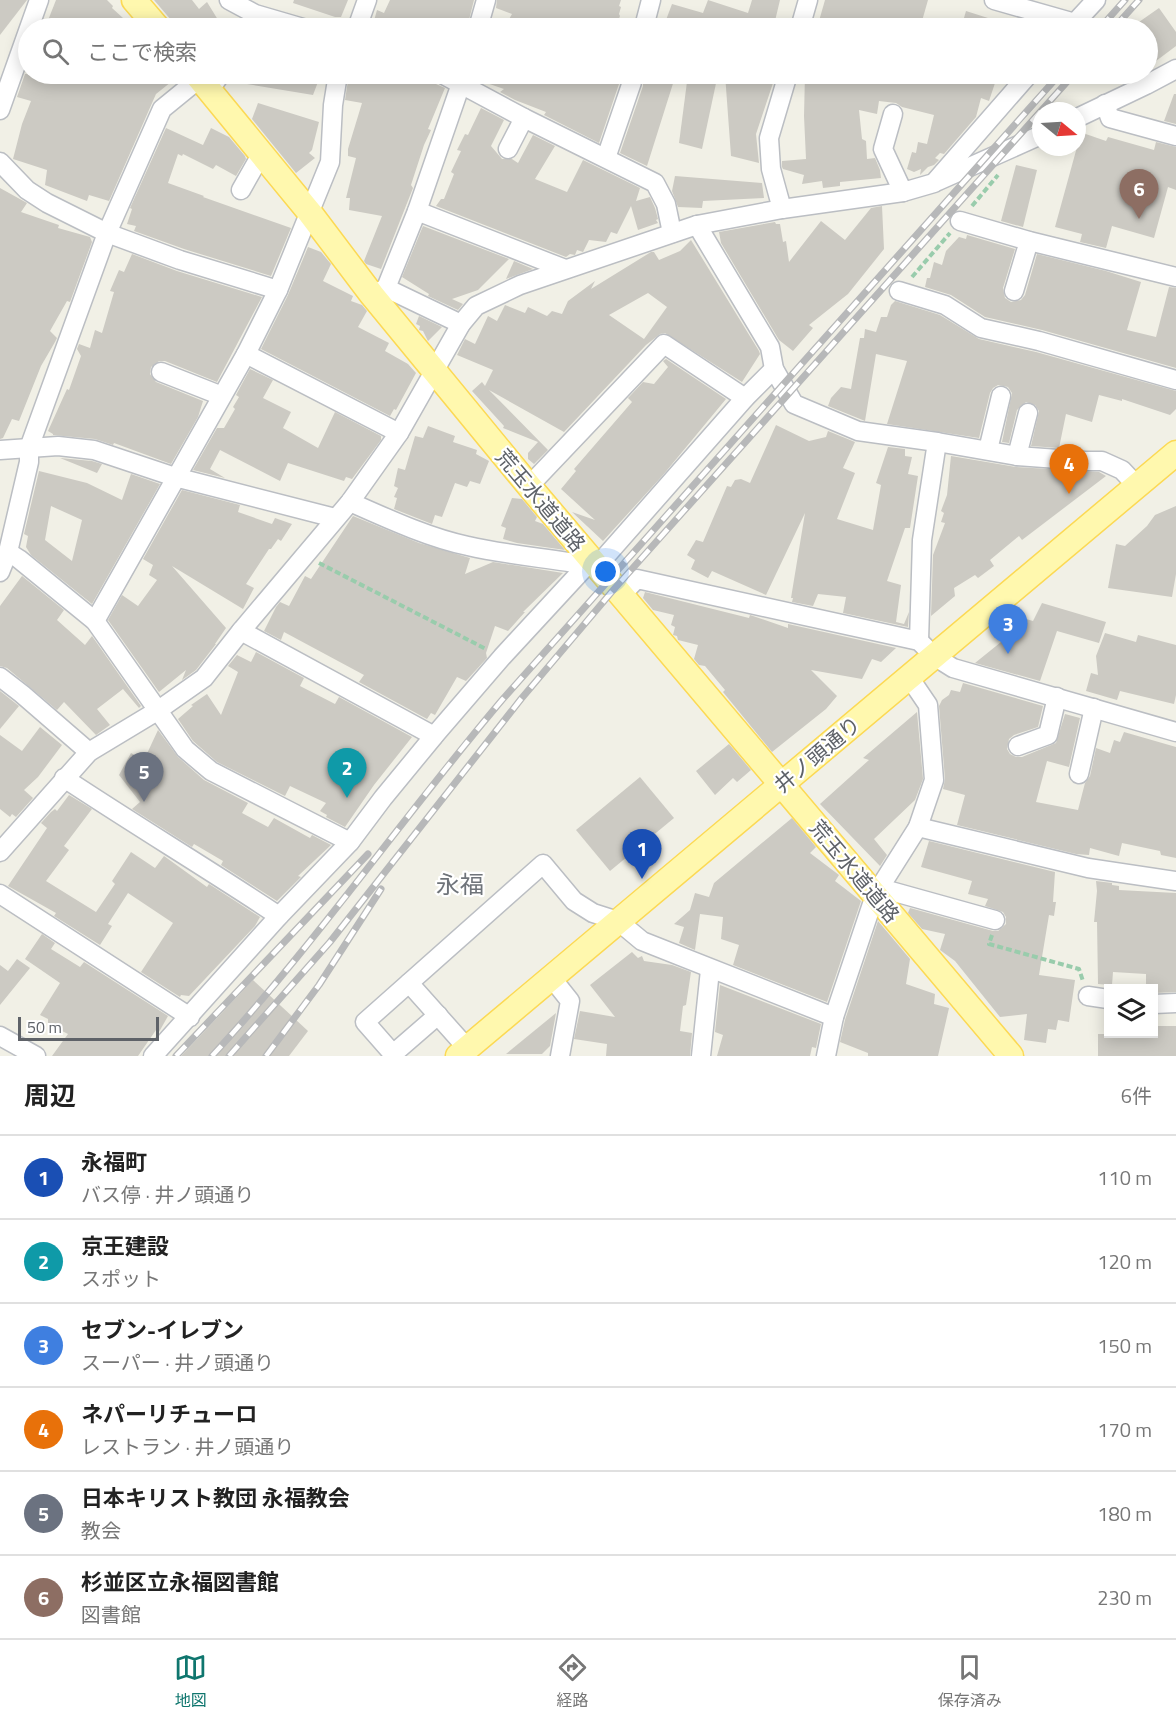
<!DOCTYPE html>
<html lang="ja">
<head>
<meta charset="utf-8">
<style>
  :root { --surface:#fff; --page:#f2f2f2; --text:#222; --muted:#767676; --line:#e0e0e0; --accent:#0f766e }
  body { margin:0; font-family:"Titillium Web","Noto Sans JP",sans-serif; background:var(--page); color:var(--text) }
  .controls { position:absolute; right:18px; bottom:18px; display:grid; overflow:hidden; border-radius:0px; box-shadow:0 3px 15px #0003 }
  .controls button { width:54px; height:54px; display:grid; place-items:center; padding:0; border:0; border-bottom:2px solid var(--line); background:var(--surface); color:var(--text); font:30px sans-serif }
  .compass { position:absolute; left:1032px; top:102px; width:54px; height:54px; border-radius:50%; background:var(--surface); box-shadow:0 3px 15px #0003; rotate:108deg }
  .scale { position:absolute; left:18px; bottom:15px; width:141px; box-sizing:border-box; padding-left:6px; border:3px solid #5e6268; border-top:0; font-size:16px; line-height:21px; white-space:nowrap; color:#5e6268; -webkit-text-stroke:4px #fff; paint-order:stroke }
  .you { position:absolute; left:606px; top:572px; width:21px; height:21px; margin:-15px; border:4px solid #fff; border-radius:50%; background:#1a73e8; box-shadow:0 0 0 9px #1a73e833 }
  .badge { display:grid; place-items:center; width:39px; height:39px; border-radius:50%; background:var(--accent); color:#fff; font-size:20px; font-weight:700 }
  .pin { position:absolute; translate:-50% -50px; filter:drop-shadow(0 2px 3px #0008) }
  .pin::after { content:''; position:absolute; top:32px; width:21px; height:18px; background:inherit; clip-path:polygon(0 0,100% 0,50% 100%) }
  .list { margin:0; padding:0; list-style:none }
  h2 { display:flex; justify-content:space-between; align-items:center; height:78px; margin:0; padding:0 24px; font-size:26px }
  h2 small { font-size:20px; font-weight:400; color:var(--muted) }
  .list li { display:grid; grid-template-columns:39px 1fr auto; gap:18px; align-items:center; box-sizing:border-box; height:84px; padding:0 24px; border-top:2px solid var(--line) }
  .list b { display:block; font-size:22px; white-space:nowrap }
  .list p { margin:0; font-size:20px; white-space:nowrap; color:var(--muted) }
  .list em { font-size:20px; font-style:normal; color:var(--muted) }
  .icon { flex:none; width:33px; height:33px; fill:none; stroke:currentColor; stroke-width:2; stroke-linecap:round; stroke-linejoin:round }
  .map { position:relative; flex:none; width:1176px; height:1056px; overflow:hidden }
  .search { position:absolute; background:var(--surface); box-shadow:0 3px 15px #0003; left:18px; right:18px; top:18px; height:66px; display:flex; align-items:center; gap:15px; box-sizing:border-box; padding:0 21px; border-radius:33px; color:var(--muted); font-size:22px }
  .sheet { height:582px; background:var(--surface) }
  nav { display:flex; justify-content:space-around; align-items:center; box-sizing:border-box; height:84px; border-top:2px solid var(--line); background:var(--surface); font-size:16px; color:var(--muted) }
  nav a { display:grid; justify-items:center; gap:3px }
  nav .on { color:var(--accent) }
  .map>svg:first-child { display:block }
  .building { fill:#cccac3; fill-rule:evenodd }
  .lines { fill:none; stroke-linecap:round; stroke-linejoin:round }
  .minor-casing { stroke:#bbbec3; stroke-width:21 }
  .major-casing { stroke:#fcd954; stroke-width:27 }
  .path { stroke:#99ccac; stroke-width:4; stroke-dasharray:6 3; stroke-linecap:butt }
  .minor { stroke:#fff; stroke-width:18 }
  .major { stroke:#fff8ae; stroke-width:24 }
  .rail-casing { stroke:#b7b8b9; stroke-width:7 }
  .rail { stroke:#fff; stroke-width:4.5; stroke-dasharray:14; stroke-linecap:butt }
  .labels { text-anchor:middle; dominant-baseline:central; stroke-width:4.5; stroke-linejoin:round; paint-order:stroke }
  .street-label { font-size:21px; fill:#5e6268; stroke:#fff }
  .quarter-label { font-size:24px; fill:#6f747a; stroke:#fff }
</style>
</head>
<body>
<div class="map">
<svg width="1176" height="1056" viewBox="0 0 1176 1056">
  <rect width="100%" height="100%" fill="#f1f0e6"/>
  <g class="building">
    <polygon points="0,0 27,0 0,35"/>
    <polygon points="56,0 107,0 113,6 112,8 134,28 45,28"/>
    <polygon points="154,0 192,0 199,9 207,2 223,28 178,28"/>
    <polygon points="294,0 348,0 341,17 335,17 293,3"/>
    <polygon points="390,0 474,0 467,28 372,28 377,10 384,13"/>
    <polygon points="497,0 621,0 619,6 621,7 619,14 620,16 616,27 608,23 606,28 504,28 512,14 496,8"/>
    <polygon points="708,0 748,13 752,0 780,0 775,21 788,25 787,28 663,28 672,4 703,13"/>
    <polygon points="825,0 928,0 920,28 817,28"/>
    <polygon points="1159,8 1176,32 1176,46 1148,67 1148,28 1143,28 1139,22"/>
    <polygon points="966,11 1010,25 1009,28 961,28"/>
    <polygon points="25,74 181,74 156,94 109,201 89,195 87,201 45,185 47,170 13,159 22,124 31,101 17,97"/>
    <polygon points="236,74 273,74 294,83 298,74 321,74 313,95 235,82"/>
    <polygon points="349,74 427,74 426,76 431,77 436,84 445,88 428,129 431,130 424,145 411,185 413,188 381,269 366,264 364,261 382,216 349,210 350,198 346,198 356,158 348,156 348,149 362,103 345,100"/>
    <polygon points="475,74 625,74 621,78 599,143 544,115 546,112 515,100 500,92 504,89 475,79"/>
    <polygon points="639,74 676,74 647,166 620,153 643,86 643,79"/>
    <polygon points="688,74 718,74 702,149 679,143"/>
    <polygon points="725,74 748,79 749,74 776,74 756,134 759,163 731,156"/>
    <polygon points="805,74 862,74 892,79 894,74 998,74 989,101 981,98 976,117 944,154 940,153 935,158 939,160 934,165 928,167 920,175 921,169 914,172 907,169 912,152 916,153 918,142 927,144 934,115 902,107 896,103 879,101 877,114 859,110 862,139 866,141 867,159 875,158 880,170 881,178 840,182 840,186 823,188 822,181 802,184 804,175 783,169 782,167 782,161 806,159 804,116"/>
    <polygon points="1174,94 1176,94 1176,124 1164,121"/>
    <polygon points="258,103 319,122 312,150 309,153 315,158 296,173 252,119"/>
    <polygon points="481,108 504,120 491,146 502,159 512,159 518,163 533,135 555,146 535,179 567,192 583,160 640,188 636,201 650,197 655,208 658,219 656,220 658,223 638,230 631,206 617,234 611,232 606,242 589,240 583,252 577,250 575,255 570,254 566,257 436,206 441,199 444,199 454,174 451,172 461,151 457,150 465,134 468,135"/>
    <polygon points="166,128 203,145 211,128 229,137 245,156 246,159 236,176 216,165 213,169 183,154 182,156 178,154 168,183 204,196 203,197 291,228 271,276 184,249 134,231 136,226 127,224 132,209 130,208"/>
    <polygon points="1077,131 1106,141 1108,137 1154,150 1156,142 1176,147 1176,190 1168,187 1154,238 1112,226 1106,248 1080,242 1082,234 1055,227 1077,147"/>
    <polygon points="1016,165 1037,170 1023,227 1001,221"/>
    <polygon points="675,176 762,183 764,198 703,201 702,208 678,207 672,191"/>
    <polygon points="0,188 27,203 21,212 59,225 58,228 90,237 92,242 70,302 67,301 50,331 57,338 55,342 41,366 19,421 12,419 3,438 0,439"/>
    <polygon points="882,206 884,249 848,294 809,325 813,328 793,351 779,340 721,243 719,232 775,222 776,224 780,224 783,242 786,241 789,262 821,221 845,240 871,208"/>
    <polygon points="423,226 509,259 478,290 452,299 463,304 458,310 428,296 429,294 402,277"/>
    <polygon points="967,235 1015,249 1003,288 1005,298 1011,302 1021,300 1025,295 1037,254 1106,271 1141,282 1127,330 1156,337 1169,287 1176,288 1176,368 1042,330 985,317 951,295 925,287 927,278 930,278 934,262 942,265 946,251 959,237 966,239"/>
    <path d="M 691,240 L 759,351 L 760,354 L 742,382 L 665,333 L 660,334 L 646,345 L 564,432 L 489,390 L 548,450 L 534,464 L 528,459 L 528,453 L 538,442 L 503,428 L 504,426 L 472,391 L 482,382 L 485,386 L 493,370 L 457,355 L 465,339 L 475,344 L 488,316 L 497,321 L 505,305 L 525,313 L 528,307 L 547,316 L 552,311 L 562,314 L 568,301 L 595,281 L 591,289 L 651,252 L 654,252 L 659,260 L 680,251 ZM 648,293 L 667,307 L 644,339 L 609,315 Z"/>
    <polygon points="308,247 321,252 331,264 323,281 353,296 351,301 362,305 367,311 358,327 389,343 385,351 408,364 416,373 396,410 394,409 390,416 261,349 288,295"/>
    <polygon points="132,254 177,271 262,297 217,382 165,361 159,361 151,367 150,374 156,382 203,401 198,417 171,464 114,443 113,445 95,439 53,435 53,434 48,431 67,389 69,390 81,356 77,349 79,344 90,348 95,330 102,333 114,292 110,291 119,270 124,272"/>
    <polygon points="514,261 533,269 506,279"/>
    <polygon points="895,301 940,315 979,339 1036,352 1176,391 1176,409 1170,415 1122,399 1122,401 1099,395 1092,422 1066,414 1059,448 1031,446 1039,411 1035,405 1026,402 1017,410 1009,443 1002,442 1012,393 1008,387 998,385 993,388 990,393 979,438 887,424 907,361 876,354 865,421 828,406 831,398 841,387 851,389 860,338 864,338 865,329 876,332 881,317 887,317 891,305"/>
    <polygon points="419,316 442,327 428,341 423,331 419,330 420,326 416,324"/>
    <polygon points="666,359 726,399 663,475 603,541 572,512 595,520 561,489 576,471 574,469 632,402 628,398 643,382 654,384 668,367 663,361"/>
    <polygon points="250,369 273,380 263,398 291,412 283,428 318,448 335,412 381,436 381,440 352,479 346,477 344,481 288,463 280,481 220,450 210,469 225,478 193,470 217,428 224,428 235,409 233,407 239,397 236,395"/>
    <polygon points="776,425 809,441 826,437 828,431 855,442 843,468 855,473 837,519 873,530 881,485 876,483 888,447 905,449 905,456 912,457 908,474 918,476 910,528 905,528 887,581 901,585 896,622 904,624 909,612 908,627 843,613 846,597 818,594 813,606 792,602 793,598 791,598 805,513 766,595 712,571 708,578 691,569 695,560 687,555 696,540 703,542 727,486 731,487 735,480 741,479 750,483"/>
    <polygon points="428,426 455,436 453,442 477,450 476,454 489,461 480,484 470,481 467,487 455,483 442,517 435,515 432,524 394,509 397,498 394,497 398,488 394,486 398,468 405,470 415,436 423,438"/>
    <polygon points="951,456 1016,467 1099,472 1106,476 1022,540 1019,536 990,560 994,566 978,578 975,575 954,588 955,596 931,616 933,555 945,523 941,522 944,513 941,511 947,495"/>
    <polygon points="60,458 92,461 102,464 97,473"/>
    <path d="M 39,471 L 87,483 L 122,500 L 131,474 L 160,484 L 92,604 L 31,555 L 26,547 L 28,536 L 24,534 ZM 51,506 L 82,520 L 72,561 L 45,540 Z"/>
    <polygon points="182,490 240,505 238,512 272,524 275,518 292,524 281,541 278,539 271,549 269,549 246,584 254,588 243,609 172,566 226,628 215,644 216,644 196,670 182,680 186,670 159,692 108,620 122,595 138,606 157,580 149,575 153,565 143,559"/>
    <polygon points="512,498 522,499 537,517 535,521 543,524 565,550 517,543 503,539 506,528 501,526"/>
    <polygon points="1176,506 1176,574 1172,597 1108,588 1116,544 1125,546 1147,526 1155,515"/>
    <polygon points="353,516 419,543 470,558 465,574 493,562 563,573 523,612 525,612 508,631 495,626 486,653 487,658 466,681 457,677 435,715 431,713 427,719 359,682 364,675 284,632 281,640 264,631 276,607 280,602 289,606 305,576 311,579"/>
    <polygon points="22,576 64,610 57,620 85,645 92,636 141,706 139,708 123,689 97,709 110,725 96,735 64,702 57,710 7,668 0,666 0,606"/>
    <polygon points="645,592 749,618 750,615 788,628 788,624 896,648 881,662 872,659 862,679 811,670 837,696 826,709 772,752 723,692 725,690 705,666 699,665 694,659 698,645 678,640 677,636 673,635 675,627 671,625 674,615 653,610 643,598"/>
    <polygon points="1042,603 1106,622 1099,643 1057,631 1040,681 975,663 1006,638 1026,619 1033,621"/>
    <polygon points="1105,633 1136,642 1138,635 1176,645 1176,695 1174,704 1120,691 1117,700 1086,691 1091,673 1098,675 1096,656"/>
    <polygon points="256,652 304,678 300,686 335,704 339,697 412,737 374,785 345,827 326,817 327,815 320,811 326,803 290,786 285,796 217,762 193,741 178,719 193,706 191,705 207,694 221,715 238,672 228,666 237,655 251,662"/>
    <polygon points="963,683 1043,706 1038,727 1014,735 1009,739 1007,749 1010,754 1016,757 1022,757 1056,743 1065,714 1080,718 1069,767 1047,761 1036,802 1078,810 1085,783 1090,776 1096,748 1110,753 1114,740 1120,742 1124,732 1176,747 1176,858 1161,855 1160,851 1122,843 1119,856 1090,848 1089,855 1076,854 957,825 965,795 943,789 945,779 939,706 942,700 949,695 951,690 960,692"/>
    <polygon points="0,691 19,706 0,729"/>
    <polygon points="917,712 923,779 915,800 874,839 887,855 880,866 820,804 869,760 863,758"/>
    <polygon points="40,727 62,745 38,777 24,790 33,798 16,817 12,814 10,817 0,809 0,735 22,751"/>
    <polygon points="158,730 178,757 204,780 248,803 242,813 268,827 274,818 310,838 312,835 331,845 298,876 301,877 277,901 221,865 223,861 194,844 192,847 132,809 140,802 119,775 131,753 144,760"/>
    <polygon points="729,744 751,770 737,782 733,778 715,795 696,771"/>
    <polygon points="640,777 674,818 610,871 576,830"/>
    <polygon points="69,795 92,809 64,846 69,850 46,881 96,912 115,884 112,881 131,852 155,868 164,856 207,887 209,884 260,917 255,926 189,996 181,995 180,997 141,972 173,923 128,893 108,924 112,926 100,945 54,916 56,913 8,886 47,828 41,823 51,812 55,809 57,811"/>
    <polygon points="792,818 816,847 810,853 839,875 835,881 861,901 827,1002 733,965 739,945 721,939 723,917 700,914 695,950 679,943 684,927 674,924 690,910 695,893 709,897 714,883"/>
    <polygon points="929,841 1055,872 1053,902 1056,902 1054,916 1049,915 1039,975 1075,980 1069,1022 1058,1020 1056,1030 1048,1029 1046,1043 1024,1040 1027,1014 1000,1017 955,961 940,950 945,934 922,929 908,913 910,908 993,931 998,931 1006,924 1006,917 1003,912 985,906 988,899 968,894 972,881 921,867"/>
    <polygon points="1096,881 1112,883 1112,885 1119,886 1119,890 1176,893 1176,992 1154,993 1154,988 1146,988 1146,974 1113,972 1112,985 1098,984 1097,922 1094,922 1097,891"/>
    <polygon points="878,921 910,959 906,984 935,994 934,1004 949,1008 938,1056 868,1056 868,1053 840,1042 845,1020"/>
    <polygon points="42,934 55,943 51,949 80,967 84,962 168,1016 159,1032 156,1030 138,1056 52,1056 68,1034 48,1024 48,1019 40,1015 60,983 25,959"/>
    <polygon points="632,952 638,958 642,956 644,961 672,965 691,972 686,1005 683,1006 680,1031 692,1033 690,1056 606,1056 607,1044 574,1039 580,1011 615,1017 590,985"/>
    <polygon points="17,959 30,968 0,1005 0,965 8,971"/>
    <polygon points="253,980 308,1031 289,1056 181,1056"/>
    <polygon points="720,985 821,1024 816,1048 812,1047 810,1056 717,1056 723,1035 715,1032"/>
    <polygon points="556,1013 550,1046 542,1054 506,1054"/>
    <polygon points="1154,1026 1176,1026 1176,1056 1098,1056 1098,1034 1154,1034"/>
  </g>
  <g class="lines">
    <defs>
      <g id="minor">
        <polyline points="229,0 255,14 303,28"/>
        <polyline points="994,0 1075,23"/>
        <polyline points="644,27 651,0"/>
        <polyline points="357,28 367,0"/>
        <polyline points="478,28 486,0"/>
        <polyline points="800,28 808,0"/>
        <polyline points="1070,28 1096,0"/>
        <polyline points="442,74 524,118 655,183 666,204 672,233"/>
        <polyline points="210,89 221,74"/>
        <polyline points="1105,104 1110,118 1176,136"/>
        <polyline points="0,110 39,0"/>
        <polyline points="893,114 883,149 903,192"/>
        <polyline points="1077,118 1146,85 1176,69"/>
        <polyline points="508,149 524,118"/>
        <polyline points="606,158 632,82"/>
        <polyline points="0,162 27,190 47,203 107,233 180,260 278,290"/>
        <polyline points="938,181 1041,135"/>
        <polyline points="241,190 262,153"/>
        <polyline points="782,209 771,169 769,138 788,74"/>
        <polyline points="417,211 565,269"/>
        <polyline points="960,221 1029,241 1176,277"/>
        <polyline points="697,225 770,347 774,369 794,404 858,431 937,442 1017,456 1085,461 1102,461 1122,470 1137,486"/>
        <polyline points="386,288 461,324"/>
        <polyline points="899,291 945,305 981,328 1039,341 1176,380"/>
        <polyline points="1014,291 1029,241"/>
        <polyline points="372,295 386,288 417,211 464,75"/>
        <polyline points="246,354 399,433"/>
        <polyline points="161,372 222,396"/>
        <polyline points="0,450 58,446 94,450 175,477 335,518"/>
        <polyline points="988,450 1001,396"/>
        <polyline points="1017,456 1028,413"/>
        <polyline points="529,486 664,344 745,398"/>
        <path d="M 350,502 C 386,518 429,538 468,546 C 507,555 547,558 587,565"/>
        <polyline points="8,552 19,559 95,621 185,749 211,771 350,842"/>
        <polyline points="0,572 8,552 29,462 29,448 107,233 162,109 200,78"/>
        <polyline points="621,595 637,579 919,641 934,656 953,668 1176,732"/>
        <polyline points="95,621 246,354 278,290 330,162 333,105 338,74"/>
        <polyline points="241,631 434,736"/>
        <polyline points="919,641 922,540 937,442"/>
        <polyline points="0,677 22,694 89,752"/>
        <polyline points="1018,746 1048,735 1057,697"/>
        <polyline points="1079,774 1094,708"/>
        <path d="M 64,778 C 135,825 208,869 279,916"/>
        <polyline points="918,827 1088,868 1176,881"/>
        <polyline points="0,852 89,752 157,711 204,678 241,631 350,502 399,433 461,324 476,306 520,285 697,225 782,209 903,192 934,183 1029,74"/>
        <polyline points="880,888 995,920"/>
        <polyline points="0,894 190,1017"/>
        <polyline points="551,977 570,1001 560,1056"/>
        <polyline points="409,983 467,1048"/>
        <polyline points="1088,996 1108,999"/>
        <polyline points="1154,1004 1176,1003"/>
        <polyline points="438,1015 393,1054 365,1022 543,864 574,901 593,913 618,921 642,941 834,1017"/>
        <polyline points="0,1036 36,1056"/>
        <polyline points="153,1056 279,916 350,842 383,798 434,736 502,657 587,565 595,564 605,557 745,398 774,369"/>
        <polyline points="701,1056 710,970"/>
        <polyline points="826,1056 834,1017 875,895 918,827 934,780 928,705 909,677"/>
      </g>
      <g id="major">
        <polyline points="134,0 158,28"/>
        <polyline points="196,74 310,213 372,295 529,486 1011,1056"/>
        <polyline points="458,1056 1176,453"/>
      </g>
    </defs>
    <use href="#minor" class="minor-casing"/>
    <use href="#major" class="major-casing"/>
    <g class="path">
      <polyline points="972,206 998,175"/>
      <polyline points="912,277 950,233"/>
      <polyline points="319,563 486,649"/>
      <polyline points="992,935 989,944 1079,969 1083,981"/>
    </g>
    <use href="#minor" class="minor"/>
    <use href="#major" class="major"/>
    <defs>
      <g id="rail">
        <polyline points="1100,28 1125,0"/>
        <polyline points="1114,28 1139,0"/>
        <polyline points="176,1056 368,854"/>
        <path d="M 212,1056 C 316,943 403,817 502,700 L 1060,74"/>
        <polyline points="229,1056 330,942 521,699 615,588 1074,74"/>
        <polyline points="266,1056 319,985 381,889"/>
      </g>
    </defs>
    <use href="#rail" class="rail-casing"/>
    <use href="#rail" class="rail"/>
  </g>
  <g class="labels">
    <g class="street-label">
      <text transform="translate(541 500) rotate(50)">荒玉水道道路</text>
      <text transform="translate(817 754) rotate(-40)">井ノ頭通り</text>
      <text transform="translate(855 871) rotate(50)">荒玉水道道路</text>
    </g>
    <g class="quarter-label">
      <text x="460" y="884">永福</text>
    </g>
  </g>
</svg>
<div class="controls">
<button><svg class="icon" aria-label="layers" viewBox="0 0 24 24"><path d="M12 4l9 5-9 5-9-5zM3 14l9 5 9-5"/></svg></button>
</div>
<svg class="compass" viewBox="-18 -18 36 36"><path d="M0-13l5 13h-10z" fill="#e53935"/><path d="M0 13l5-13h-10z" fill="#767676"/></svg>
<div class="scale">50 m</div>
<div class="you"></div>
<div class="pin badge" style="left:642px;top:879px;background:#1a4fb4">1</div>
<div class="pin badge" style="left:347px;top:798px;background:#0f9aa8">2</div>
<div class="pin badge" style="left:1008px;top:654px;background:#3f7fe0">3</div>
<div class="pin badge" style="left:1069px;top:494px;background:#e8710a">4</div>
<div class="pin badge" style="left:144px;top:802px;background:#6b7280">5</div>
<div class="pin badge" style="left:1139px;top:219px;background:#8d6e63">6</div>
<div class="search"><svg class="icon" aria-label="search" viewBox="0 0 24 24"><circle cx="10" cy="10" r="6"/><path d="M15 15l6 6"/></svg>ここで検索</div>
</div>
<section class="sheet">
<h2>周辺<small>6件</small></h2>
<ul class="list">
<li><span class="badge" style="background:#1a4fb4">1</span><div><b>永福町</b><p>バス停 · 井ノ頭通り</p></div><em>110 m</em></li>
<li><span class="badge" style="background:#0f9aa8">2</span><div><b>京王建設</b><p>スポット</p></div><em>120 m</em></li>
<li><span class="badge" style="background:#3f7fe0">3</span><div><b>セブン-イレブン</b><p>スーパー · 井ノ頭通り</p></div><em>150 m</em></li>
<li><span class="badge" style="background:#e8710a">4</span><div><b>ネパーリチューロ</b><p>レストラン · 井ノ頭通り</p></div><em>170 m</em></li>
<li><span class="badge" style="background:#6b7280">5</span><div><b>日本キリスト教団 永福教会</b><p>教会</p></div><em>180 m</em></li>
<li><span class="badge" style="background:#8d6e63">6</span><div><b>杉並区立永福図書館</b><p>図書館</p></div><em>230 m</em></li>
</ul>
</section>
<nav>
<a class="on"><svg class="icon" aria-label="map" viewBox="0 0 24 24"><path d="M3 6l6-2 6 2 6-2v14l-6 2-6-2-6 2zM9 4v14M15 6v14"/></svg>地図</a>
<a><svg class="icon" aria-label="directions" viewBox="0 0 24 24"><path d="M12 3l9 9-9 9-9-9zM9 14v-3h6M13 9l2 2-2 2"/></svg>経路</a>
<a><svg class="icon" aria-label="saved" viewBox="0 0 24 24"><path d="M7 4h10v16l-5-4-5 4z"/></svg>保存済み</a>
</nav>
</body>
</html>
